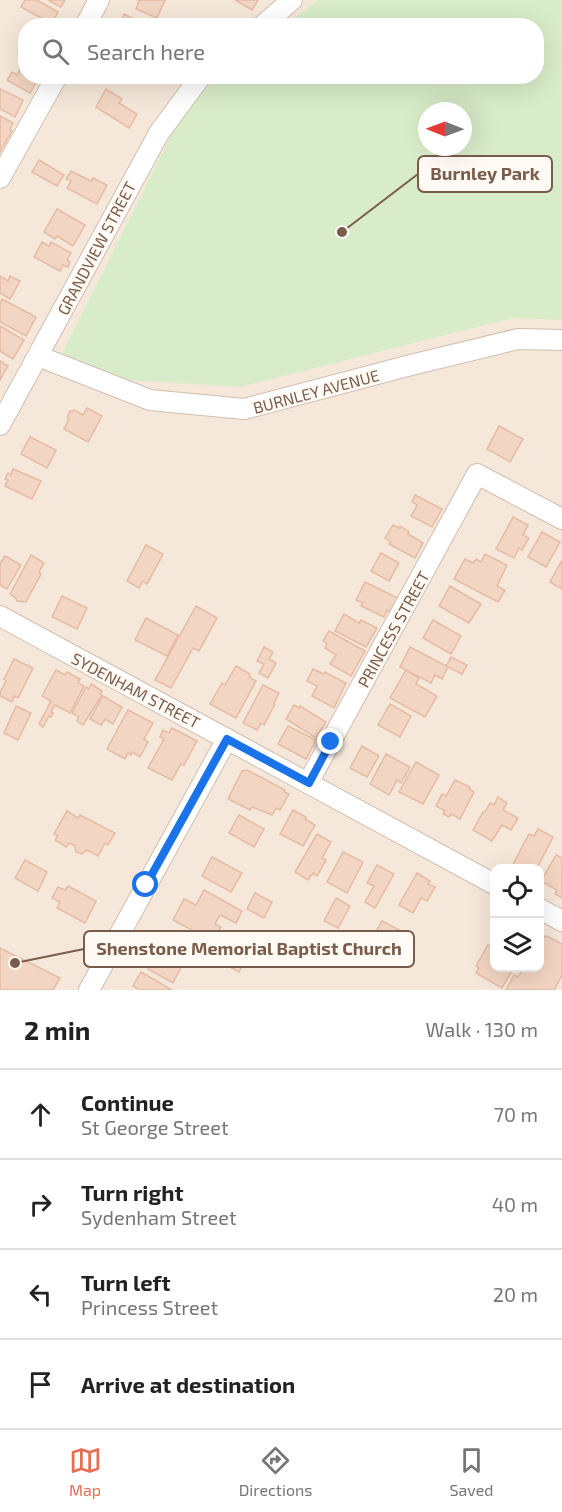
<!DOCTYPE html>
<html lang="en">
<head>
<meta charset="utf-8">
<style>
  :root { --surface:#fff; --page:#f6f6f6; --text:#222; --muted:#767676; --line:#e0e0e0; --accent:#e76f51 }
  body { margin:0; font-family:"Exo 2",sans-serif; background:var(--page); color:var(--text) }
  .controls { position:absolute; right:18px; bottom:18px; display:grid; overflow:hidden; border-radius:12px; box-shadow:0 6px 24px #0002 }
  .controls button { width:54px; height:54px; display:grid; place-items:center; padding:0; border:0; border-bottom:2px solid var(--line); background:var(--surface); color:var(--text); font:30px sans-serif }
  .compass { position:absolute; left:418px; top:102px; width:54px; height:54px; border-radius:50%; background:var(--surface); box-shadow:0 6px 24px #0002; rotate:271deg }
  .stop { position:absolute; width:18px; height:18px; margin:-14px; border:4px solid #1a73e8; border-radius:50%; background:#fff }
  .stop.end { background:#1a73e8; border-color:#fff; box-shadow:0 2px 6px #0008 }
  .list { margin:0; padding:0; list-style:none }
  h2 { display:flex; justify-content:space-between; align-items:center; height:78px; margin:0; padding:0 24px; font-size:26px }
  h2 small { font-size:20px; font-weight:400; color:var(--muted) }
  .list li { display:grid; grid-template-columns:39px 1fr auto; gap:18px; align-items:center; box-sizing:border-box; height:90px; padding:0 24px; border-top:2px solid var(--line) }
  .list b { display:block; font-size:22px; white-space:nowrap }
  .list p { margin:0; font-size:20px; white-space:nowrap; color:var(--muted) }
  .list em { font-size:20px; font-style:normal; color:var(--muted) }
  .icon { flex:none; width:33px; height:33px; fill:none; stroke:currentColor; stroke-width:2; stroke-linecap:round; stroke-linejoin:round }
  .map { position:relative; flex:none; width:562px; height:990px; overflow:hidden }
  .search { position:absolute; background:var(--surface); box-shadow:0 6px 24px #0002; left:18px; right:18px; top:18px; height:66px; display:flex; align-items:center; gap:15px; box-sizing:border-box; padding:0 21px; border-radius:24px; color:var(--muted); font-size:22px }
  .sheet { height:438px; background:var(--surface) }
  nav { display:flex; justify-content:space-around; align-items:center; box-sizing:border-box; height:84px; border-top:2px solid var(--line); background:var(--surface); font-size:16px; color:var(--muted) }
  nav a { display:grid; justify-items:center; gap:3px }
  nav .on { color:var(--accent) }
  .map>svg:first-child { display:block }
  .residential { fill:#f5e8da; fill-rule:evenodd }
  .green { fill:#d8ecc9; fill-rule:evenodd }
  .building { fill:#f3d5c3; stroke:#e6bba3; stroke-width:1.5 }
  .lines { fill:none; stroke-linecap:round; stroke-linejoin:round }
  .street-casing { stroke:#d1beb0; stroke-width:22 }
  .street { stroke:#fff; stroke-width:20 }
  .route { stroke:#1a73e8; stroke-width:8 }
  .labels { text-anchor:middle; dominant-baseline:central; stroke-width:4.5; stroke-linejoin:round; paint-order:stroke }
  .street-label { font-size:16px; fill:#7a5c4d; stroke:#fffaf3 }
  .leader { fill:none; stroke:#7a5c4d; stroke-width:2 }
  .callout-dot { fill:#7a5c4d; stroke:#fffaf3; stroke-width:2 }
  .callout { fill:#fffaf3; stroke:#7a5c4d; stroke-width:2 }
  .callout-label { font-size:18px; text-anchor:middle; font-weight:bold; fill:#7a5c4d }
</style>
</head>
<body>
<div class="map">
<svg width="562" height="990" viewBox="0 0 562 990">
  <rect width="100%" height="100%" fill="#fdf6ec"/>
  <path class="residential" d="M 0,0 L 562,0 L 562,990 L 0,990 ZM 26,26 L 536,26 L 536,76 L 26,76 ZM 427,111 L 463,111 L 463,147 L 427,147 ZM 494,868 L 540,868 L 540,968 L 494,968 Z"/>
  <path class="green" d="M 318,0 L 562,0 L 562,320 L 513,318 L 240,387 L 127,380 L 62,353 L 188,102 L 221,77 L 536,76 L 536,26 L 286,25 ZM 427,111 L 463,111 L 463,147 L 427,147 Z"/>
  <g class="building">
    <polygon points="25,0 37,0 58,12 52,24 21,7"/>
    <polygon points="48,0 65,0 61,7"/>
    <polygon points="138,0 165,0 157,18 136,9 139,1"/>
    <polygon points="235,0 258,0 252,10"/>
    <polygon points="124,14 142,23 144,19 155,25 119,26"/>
    <polygon points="24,42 26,43 26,57 18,53"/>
    <polygon points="21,67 26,69 26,76 39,77 30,93 7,80 12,72 17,75"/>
    <polygon points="128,76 145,76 142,83"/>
    <polygon points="0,89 23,100 15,117 0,109"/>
    <polygon points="106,89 122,99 119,103 137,114 129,128 96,107"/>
    <polygon points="0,116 13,123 10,129 12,131 0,152"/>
    <polygon points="39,160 64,175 57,186 32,172"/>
    <polygon points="71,171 91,181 93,178 107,185 97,204 67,188 71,181 66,179"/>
    <polygon points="57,209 85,225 73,246 57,236 55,239 44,232"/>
    <polygon points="42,242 49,246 51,242 71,253 67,260 70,262 68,267 63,265 60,271 34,257"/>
    <polygon points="0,276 8,281 10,276 20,281 10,299 0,293"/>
    <polygon points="2,299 36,317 26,336 0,322 0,303"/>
    <polygon points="0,326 24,340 13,359 0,351"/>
    <polygon points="0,361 8,366 0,380"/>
    <polygon points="87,408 102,416 88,442 64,429 69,419 67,418 70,411 72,412 74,410 83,415"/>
    <polygon points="499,426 523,439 510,462 487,449"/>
    <polygon points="30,437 56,450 47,468 21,454"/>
    <polygon points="13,469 41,481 32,499 5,486 8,480 5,479 8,473 11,475"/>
    <polygon points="415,495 442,509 432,527 411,516 417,505 412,502"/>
    <polygon points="513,517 528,525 523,535 529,538 522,550 519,548 514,558 496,549"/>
    <polygon points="393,525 399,528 400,526 409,532 408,534 423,543 415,558 389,544 391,542 385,538"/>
    <polygon points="542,532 560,542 546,567 528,557"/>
    <polygon points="146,545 163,554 147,584 143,581 139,588 127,581"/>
    <polygon points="381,553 399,563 389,581 371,571"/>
    <polygon points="485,554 507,565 497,586 505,590 498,602 454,579 465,559 473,563 476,559 481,562"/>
    <polygon points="31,555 44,563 39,572 41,574 26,602 17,601 15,597 10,594"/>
    <polygon points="5,556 21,565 7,589 0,585 0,564"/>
    <polygon points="562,560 562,589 550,582"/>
    <polygon points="365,582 398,598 391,612 387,610 384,617 361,606 363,603 356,600"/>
    <polygon points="450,586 481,604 469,623 439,606"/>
    <polygon points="62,596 87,608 77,629 52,617"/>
    <polygon points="196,606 217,618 199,651 193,648 171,688 155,680"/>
    <polygon points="344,614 359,623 361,620 377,628 366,647 335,631"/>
    <polygon points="146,618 178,635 167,656 135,640"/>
    <polygon points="433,620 461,636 451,654 423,638"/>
    <polygon points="329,631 365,651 351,676 330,664 336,655 325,648 327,644 323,641"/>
    <polygon points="264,647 273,652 269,659 276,663 268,678 259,673 264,664 257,661"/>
    <polygon points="410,647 446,666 451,657 467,665 462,674 448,667 442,679 435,675 431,683 400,667"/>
    <polygon points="14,659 33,668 18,698 14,696 12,702 0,696 0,693 6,681 4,679"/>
    <polygon points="236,666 250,674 249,677 256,681 236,718 210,704 222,683 225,685"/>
    <polygon points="313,669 324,674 325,672 346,683 334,708 312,696 317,686 307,681"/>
    <polygon points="56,670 65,675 67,672 80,679 78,683 84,686 70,713 55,705 51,712 53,713 51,717 49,716 43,727 39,724 51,701 42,696"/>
    <polygon points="406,670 419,678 416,684 437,696 425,717 390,698"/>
    <polygon points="91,684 102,691 100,694 102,695 83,725 77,721 79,717 72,713 86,687 89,689"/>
    <polygon points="263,685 279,693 274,703 275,704 264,725 261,723 257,730 243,723"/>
    <polygon points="103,696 122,707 113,724 105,719 101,725 90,719"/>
    <polygon points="390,704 411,716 400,737 378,725"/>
    <polygon points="294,705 299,708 300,706 326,722 316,738 286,719"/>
    <polygon points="16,706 31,713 18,740 4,733"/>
    <polygon points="128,710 153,723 144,739 148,742 140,757 132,752 131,755 128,753 125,759 107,749"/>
    <polygon points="288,726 316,740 306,759 278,744"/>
    <polygon points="172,728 197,741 184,765 181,764 172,780 148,768 164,739 160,737 163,730 169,733"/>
    <polygon points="362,746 379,756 367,777 350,768"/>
    <polygon points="386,754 410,767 401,783 397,780 389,795 370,784"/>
    <polygon points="416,762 439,775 423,804 399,792"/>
    <polygon points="247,770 285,790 284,792 289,794 280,810 276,808 272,815 252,807 250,810 228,799 242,771"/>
    <polygon points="455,780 470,787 469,789 474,792 460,819 451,814 449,817 443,814 445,811 436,806 442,794 446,796"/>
    <polygon points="498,797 507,803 503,810 518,818 511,830 502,825 492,841 473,830 483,812 485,812 490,803 494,805"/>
    <polygon points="293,810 306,817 305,819 315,825 303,846 280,834"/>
    <polygon points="67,811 78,818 80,815 115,833 108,845 105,843 98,856 87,850 82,854 76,852 75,846 69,843 66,847 55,840 58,836 54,834"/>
    <polygon points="239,815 264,829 254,847 229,833"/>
    <polygon points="538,829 553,837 537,868 511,868 529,834 534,836"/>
    <polygon points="317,834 331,842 322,858 326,860 317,876 313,873 308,880 295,872"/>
    <polygon points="343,852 363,862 347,893 327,882"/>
    <polygon points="556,855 562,858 562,898 555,894 557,890 541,881"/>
    <polygon points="212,857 242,873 231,892 202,876"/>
    <polygon points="25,860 47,872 38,891 15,878"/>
    <polygon points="377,865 394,874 375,908 365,902 374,886 367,883"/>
    <polygon points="417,873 430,881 428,884 435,887 427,901 421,898 413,913 399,905"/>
    <polygon points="68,886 96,901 85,923 57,908 60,902 52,898 58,887 65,890"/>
    <polygon points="204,890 242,911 236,923 220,915 215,924 221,927 212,942 245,960 239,972 194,948 201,935 173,920 184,899 196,905"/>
    <polygon points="255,893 272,902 264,918 247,909"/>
    <polygon points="336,898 350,906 338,928 324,921"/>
    <polygon points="382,921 401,931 388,954 369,943"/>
    <polygon points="540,934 546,937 547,936 562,944 562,975 554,990 506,990 514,975 518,977 524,968 540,968"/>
    <polygon points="494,938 494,968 514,968 502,988 476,973 479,968 476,966 488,945 490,946"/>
    <polygon points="160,947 176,956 178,954 186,958 173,983 148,969"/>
    <polygon points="0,948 60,978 53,990 0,990"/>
    <polygon points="141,972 172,990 140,990 133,986"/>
  </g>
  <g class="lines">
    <defs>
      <g id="street">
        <polyline points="85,26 99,0"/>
        <polyline points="262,26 292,0"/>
        <polyline points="0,178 57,76"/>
        <polyline points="38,356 150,400 244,409 411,365 518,339 562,340"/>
        <polyline points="0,425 159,133 201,76"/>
        <polyline points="0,616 494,884"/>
        <polyline points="308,783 477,474 562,519"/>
        <polyline points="540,909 562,921"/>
        <polyline points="89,990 227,739"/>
      </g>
    </defs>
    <use href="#street" class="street-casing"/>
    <use href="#street" class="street"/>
  </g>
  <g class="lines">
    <polyline class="route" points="146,885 227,739 309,783 331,742"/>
  </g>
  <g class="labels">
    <g class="street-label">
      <text transform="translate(96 248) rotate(-62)">GRANDVIEW STREET</text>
      <text transform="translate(316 391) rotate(-15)">BURNLEY AVENUE</text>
      <text transform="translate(393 629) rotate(-61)">PRINCESS STREET</text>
      <text transform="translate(136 690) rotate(28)">SYDENHAM STREET</text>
    </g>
  </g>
  <path class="leader" d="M342 232L418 174M15 963L84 949"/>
  <g class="callout-dot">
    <circle cx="342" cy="232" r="6"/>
    <circle cx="15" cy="963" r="6"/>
  </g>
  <g class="callout">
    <rect x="418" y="156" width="134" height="36" rx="6"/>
    <rect x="84" y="931" width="330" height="36" rx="6"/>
  </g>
  <g class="callout-label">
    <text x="485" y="180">Burnley Park</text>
    <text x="249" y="955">Shenstone Memorial Baptist Church</text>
  </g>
</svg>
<div class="controls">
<button><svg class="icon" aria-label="locate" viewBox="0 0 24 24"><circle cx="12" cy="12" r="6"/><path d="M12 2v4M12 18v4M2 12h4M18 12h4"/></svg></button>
<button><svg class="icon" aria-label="layers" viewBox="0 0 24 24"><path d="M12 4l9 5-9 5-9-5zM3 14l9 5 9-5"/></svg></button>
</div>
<svg class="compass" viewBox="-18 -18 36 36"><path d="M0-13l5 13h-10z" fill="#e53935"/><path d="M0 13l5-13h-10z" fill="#767676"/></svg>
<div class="stop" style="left:146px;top:885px"></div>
<div class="stop end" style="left:331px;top:742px"></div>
<div class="search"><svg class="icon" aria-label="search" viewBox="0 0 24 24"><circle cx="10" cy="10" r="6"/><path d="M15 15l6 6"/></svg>Search here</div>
</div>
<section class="sheet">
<h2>2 min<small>Walk · 130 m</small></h2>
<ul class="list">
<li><svg class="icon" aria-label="ahead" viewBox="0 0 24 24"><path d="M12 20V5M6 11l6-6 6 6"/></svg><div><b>Continue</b><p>St George Street</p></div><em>70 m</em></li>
<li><svg class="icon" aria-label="right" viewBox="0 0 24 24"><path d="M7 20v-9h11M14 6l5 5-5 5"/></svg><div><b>Turn right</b><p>Sydenham Street</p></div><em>40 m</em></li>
<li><svg class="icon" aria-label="left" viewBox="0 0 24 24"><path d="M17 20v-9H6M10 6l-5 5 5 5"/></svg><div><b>Turn left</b><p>Princess Street</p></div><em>20 m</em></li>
<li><svg class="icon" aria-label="arrive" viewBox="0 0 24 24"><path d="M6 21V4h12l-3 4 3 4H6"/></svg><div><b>Arrive at destination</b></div></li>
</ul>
</section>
<nav>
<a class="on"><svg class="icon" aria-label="map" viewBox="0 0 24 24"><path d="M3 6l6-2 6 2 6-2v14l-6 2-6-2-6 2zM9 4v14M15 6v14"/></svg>Map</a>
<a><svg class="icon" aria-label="directions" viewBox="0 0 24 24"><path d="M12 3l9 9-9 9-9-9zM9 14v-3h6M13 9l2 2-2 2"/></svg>Directions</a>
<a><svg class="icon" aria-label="saved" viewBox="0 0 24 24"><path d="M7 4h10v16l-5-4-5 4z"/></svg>Saved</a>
</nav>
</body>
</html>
